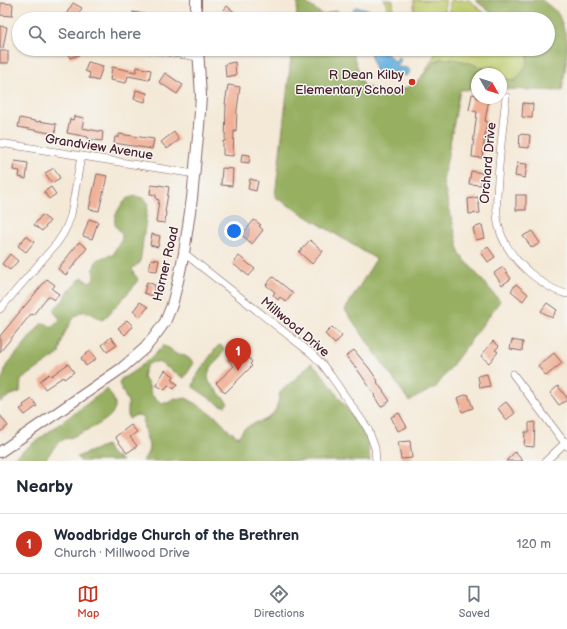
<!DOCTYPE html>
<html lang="en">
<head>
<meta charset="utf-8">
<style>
  :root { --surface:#fff; --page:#f6f6f7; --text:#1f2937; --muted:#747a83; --line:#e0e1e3; --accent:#c8321e }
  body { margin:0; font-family:"Balsamiq Sans",sans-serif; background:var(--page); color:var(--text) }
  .compass { position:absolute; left:471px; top:68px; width:36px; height:36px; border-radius:50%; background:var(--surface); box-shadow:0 1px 3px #0004; rotate:129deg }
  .you { position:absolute; left:234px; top:231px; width:14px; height:14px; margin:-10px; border:3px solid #fff; border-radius:50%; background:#1a73e8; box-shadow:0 0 0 6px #1a73e833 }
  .badge { display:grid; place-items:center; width:26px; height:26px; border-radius:50%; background:var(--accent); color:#fff; font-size:13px; font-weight:700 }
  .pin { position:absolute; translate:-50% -33px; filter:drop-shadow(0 1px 2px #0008) }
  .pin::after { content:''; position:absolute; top:21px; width:14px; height:12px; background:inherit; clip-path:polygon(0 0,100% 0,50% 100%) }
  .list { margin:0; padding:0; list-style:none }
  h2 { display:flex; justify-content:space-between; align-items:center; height:52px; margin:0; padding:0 16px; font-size:17px }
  h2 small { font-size:13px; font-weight:400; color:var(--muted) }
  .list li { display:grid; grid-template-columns:26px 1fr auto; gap:12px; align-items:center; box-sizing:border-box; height:60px; padding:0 16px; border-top:1px solid var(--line) }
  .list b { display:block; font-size:15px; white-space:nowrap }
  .list p { margin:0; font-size:13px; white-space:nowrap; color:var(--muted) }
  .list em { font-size:13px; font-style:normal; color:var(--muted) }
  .icon { flex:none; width:22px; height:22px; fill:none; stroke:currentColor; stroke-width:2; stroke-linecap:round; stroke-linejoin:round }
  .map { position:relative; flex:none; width:567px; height:461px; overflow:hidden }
  .search { position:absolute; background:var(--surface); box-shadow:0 1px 3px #0004; left:12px; right:12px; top:12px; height:44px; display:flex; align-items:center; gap:10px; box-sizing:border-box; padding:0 14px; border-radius:22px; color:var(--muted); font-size:15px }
  .sheet { height:112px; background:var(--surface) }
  nav { display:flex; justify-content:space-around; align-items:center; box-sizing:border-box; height:56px; border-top:1px solid var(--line); background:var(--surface); font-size:11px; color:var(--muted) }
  nav a { display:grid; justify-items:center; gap:2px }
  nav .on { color:var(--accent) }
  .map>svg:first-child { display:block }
  .green { fill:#becb6d; stroke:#84754c }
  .forest { fill:#96af60; stroke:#706746 }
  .water { fill:#66b2df; stroke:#586885 }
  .building { fill:#f0b197 }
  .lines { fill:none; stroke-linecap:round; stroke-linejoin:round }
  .street-casing { stroke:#866667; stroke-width:8 }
  .secondary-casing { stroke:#866667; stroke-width:12 }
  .street { stroke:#fff; stroke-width:7 }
  .secondary { stroke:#fff; stroke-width:10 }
  .poi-dot { fill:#c8321e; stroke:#f6f6f2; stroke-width:1.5 }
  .labels { text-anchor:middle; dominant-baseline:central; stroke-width:3; stroke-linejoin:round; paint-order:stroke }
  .poi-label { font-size:13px; fill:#4a1f2b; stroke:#f6f6f2; text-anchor:end }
  .street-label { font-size:13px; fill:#4a1f2b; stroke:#f6f6f2 }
</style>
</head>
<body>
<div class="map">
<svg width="567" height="461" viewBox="0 0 567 461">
  <rect width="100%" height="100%" fill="#f6f6f2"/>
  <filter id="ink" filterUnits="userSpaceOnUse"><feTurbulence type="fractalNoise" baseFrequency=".025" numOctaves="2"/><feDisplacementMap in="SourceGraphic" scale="8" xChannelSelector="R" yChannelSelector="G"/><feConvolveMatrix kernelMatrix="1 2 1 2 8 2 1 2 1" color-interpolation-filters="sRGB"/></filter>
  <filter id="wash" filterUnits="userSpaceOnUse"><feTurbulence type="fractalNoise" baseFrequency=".012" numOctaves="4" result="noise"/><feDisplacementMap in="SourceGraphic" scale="16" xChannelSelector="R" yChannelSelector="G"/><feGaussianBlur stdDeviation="0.9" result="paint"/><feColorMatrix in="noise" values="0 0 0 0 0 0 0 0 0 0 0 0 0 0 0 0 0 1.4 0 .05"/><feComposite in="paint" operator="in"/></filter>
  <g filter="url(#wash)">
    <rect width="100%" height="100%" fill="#f4e9d7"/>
    <g class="green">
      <polygon points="383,0 393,0 393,19 388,19 387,4"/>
      <rect x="414" y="0" width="31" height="19"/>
      <polygon points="450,0 455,0 457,2 459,0 469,0 492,19 450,19"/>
      <path d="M 438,49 L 525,49 C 527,52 529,54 529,58 C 529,64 518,79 513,81 L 501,76 L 501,74 C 495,74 491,71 486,69 C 476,65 447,55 437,60 C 432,63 429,69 427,72 C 424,76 421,79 418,81 L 425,72 Z"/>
    </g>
    <g class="forest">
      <polygon points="298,0 302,0 323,15 337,10 340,19 296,19"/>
      <path d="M 475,0 L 542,0 L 558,13 L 567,38 L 567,57 L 562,91 L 501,89 L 501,76 L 512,81 L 515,81 C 522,72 534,59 525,49 L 548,49 L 548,19 L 499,19 Z"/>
      <path d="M 292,49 L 351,49 L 364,86 C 370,88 376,91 382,92 C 398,93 415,86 426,73 C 429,69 432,62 438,60 C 453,55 482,67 497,74 L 477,74 L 477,89 L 460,90 L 443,181 L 460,254 L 500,301 L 436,387 L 409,401 L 345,310 L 376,259 L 275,197 Z"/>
      <path d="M 136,196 L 145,199 L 148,203 L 140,263 L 132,268 L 134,274 L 138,279 L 135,285 L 105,318 L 102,320 C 97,317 88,310 81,312 C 74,315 65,331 63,338 C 61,343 60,349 59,354 L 21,380 L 20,392 L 9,396 L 0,402 L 0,381 C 4,377 5,371 6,366 L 42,323 L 47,324 L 52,328 L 60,319 L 54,312 L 55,308 L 64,299 L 65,296 L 73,286 L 82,277 L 86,280 L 90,282 L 94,279 C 93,269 93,260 104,257 C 108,256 110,256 114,254 C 115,247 122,242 122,237 C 122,231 116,229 115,224 C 113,216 121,204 127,199 C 130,197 133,197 136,196 Z"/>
      <path d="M 219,345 L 223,347 L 224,351 L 210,369 L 208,376 L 209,382 L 228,403 L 225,406 L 220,405 L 193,387 C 194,376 210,357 216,348 Z"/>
      <path d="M 163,346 C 165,347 167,347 169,348 C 174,351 174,356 181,354 L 187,357 L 194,363 L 184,378 L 160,363 C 149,359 144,368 143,378 L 148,383 L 151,394 L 156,399 L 162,403 L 168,403 L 175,398 L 182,399 L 186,398 L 195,403 L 219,419 L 226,428 L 238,437 L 243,430 L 252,424 L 265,420 L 272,415 L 276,409 L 278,402 L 280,392 L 295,379 L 311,363 L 318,369 L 326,379 L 362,430 L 368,444 L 370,461 L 142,461 C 155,447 146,442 144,427 C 143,424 143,420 143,417 L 136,415 L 129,419 L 128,415 L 128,402 L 119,384 L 121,379 C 136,371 151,359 163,346 Z"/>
      <path d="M 107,389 C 111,394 116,401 115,408 C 112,421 83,432 72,437 C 68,438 63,439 60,442 C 55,445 48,456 44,461 L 9,461 Z"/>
      <polygon points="106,445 110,453 122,461 80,461 77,457"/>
    </g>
    <g class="water">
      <path d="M 356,7 C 362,8 368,8 371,12 L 369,19 L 358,19 L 353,11 L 354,8 Z"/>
      <path d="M 369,49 L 384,49 C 388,53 390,59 395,62 L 398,57 L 401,59 L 397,67 C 402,68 408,66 410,72 L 408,74 L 405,76 L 394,71 L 389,80 L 380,76 L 376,73 Z"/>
    </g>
    <g id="blocks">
      <g class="building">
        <polygon points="1,3 13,4 12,16 0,15"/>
        <polygon points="73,3 82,8 75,19 63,19"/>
        <polygon points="227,6 243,19 225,19 220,15"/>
        <polygon points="133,12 155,16 155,19 132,19"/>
        <polygon points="0,26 7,27 3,48 0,48"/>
        <polygon points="66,49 77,49 79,55 70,58"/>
        <rect x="0" y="51" width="8" height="12"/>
        <polygon points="88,62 103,66 98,81 89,78 90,73 85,71"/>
        <polygon points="235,62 236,75 226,77 225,64"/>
        <polygon points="112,67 136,72 137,67 151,70 149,80 128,76 126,83 110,80"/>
        <polygon points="165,73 183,85 177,94 159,82"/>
        <polygon points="228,85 240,87 237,110 236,132 234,131 233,156 223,155 223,141 225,141 226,104 225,104"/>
        <polygon points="136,90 147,93 145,102 134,99"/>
        <polygon points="472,94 477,95 477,98 489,98 485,121 487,121 482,158 472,157 474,136 477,112 469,110"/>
        <polygon points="523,103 533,104 532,118 522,117"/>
        <polygon points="74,116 84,118 82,128 103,132 102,141 88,139 88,137 67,133 70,119 73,120"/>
        <polygon points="20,118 39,122 39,121 56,124 55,134 18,127"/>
        <polygon points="174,132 179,140 167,149 161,142"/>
        <polygon points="119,134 154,139 152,149 114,143 115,137 119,137"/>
        <polygon points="520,134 530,135 529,148 519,147"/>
        <polygon points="242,154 250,155 249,163 241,162"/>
        <polygon points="15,161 28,163 26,179 19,177 20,171 13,170"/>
        <polygon points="517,163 527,164 525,178 515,176"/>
        <polygon points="54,168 60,178 52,183 45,173"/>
        <polygon points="222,168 233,169 232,186 221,185"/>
        <polygon points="471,171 482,173 481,185 469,184"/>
        <polygon points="97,174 107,176 99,211 89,209"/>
        <polygon points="250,179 258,181 256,191 248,189"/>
        <polygon points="151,185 159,186 159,185 169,187 165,212 166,212 165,223 156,222 159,200 156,199 156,195 150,194"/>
        <polygon points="51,187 56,194 49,199 44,192"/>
        <rect x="516" y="195" width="10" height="15"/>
        <polygon points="478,197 480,213 469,214 468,199"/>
        <polygon points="42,215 50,221 42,231 34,225"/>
        <polygon points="89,219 98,222 92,239 83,236"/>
        <polygon points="254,220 261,225 259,226 263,230 252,244 242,235"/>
        <polygon points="482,225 485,238 476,240 473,228"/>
        <polygon points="532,231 540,243 532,248 523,236"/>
        <polygon points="152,234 160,236 158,247 150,245"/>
        <polygon points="26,236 34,242 26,252 18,246"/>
        <polygon points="310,240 323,251 312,264 299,252"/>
        <polygon points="79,242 87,248 66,275 58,269"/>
        <polygon points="488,247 495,257 488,262 481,252"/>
        <polygon points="10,254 18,261 10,270 2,264"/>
        <polygon points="239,256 255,269 249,276 233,264"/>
        <polygon points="151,259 159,260 157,271 149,270"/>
        <polygon points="503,267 511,279 502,285 494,273"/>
        <polygon points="273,277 293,293 286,302 280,297 278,300 273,295 275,292 266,285"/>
        <polygon points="47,279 55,285 52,289 59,294 54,300 48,296 33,315 31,314 0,352 0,336"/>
        <polygon points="147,282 155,285 152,296 144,293"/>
        <polygon points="516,284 528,294 523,301 511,291"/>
        <polygon points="140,302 148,307 140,317 133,311"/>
        <polygon points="547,303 557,310 552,318 541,311"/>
        <polygon points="127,320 133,326 125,335 118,328"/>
        <polygon points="332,327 342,336 335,344 325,334"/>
        <polygon points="111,337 117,345 107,352 102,345"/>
        <polygon points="512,340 523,342 522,351 510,349"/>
        <polygon points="493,341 499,346 495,350 498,352 489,363 481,356"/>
        <polygon points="354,350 369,368 378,381 377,382 390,401 381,407 374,396 375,395 355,366 355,367 346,356"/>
        <polygon points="90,351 96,359 86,366 81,358"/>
        <polygon points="237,351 246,360 248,357 252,362 250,364 252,366 225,393 216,383 234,366 228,360"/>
        <polygon points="554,353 562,363 546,376 538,366"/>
        <polygon points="68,364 74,372 64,379 63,377 45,389 40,381 49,374 51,376"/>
        <polygon points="165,370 174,376 172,379 173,380 172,381 178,384 174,389 168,385 165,390 156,385"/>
        <polygon points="487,374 490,386 480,388 478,376"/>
        <polygon points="558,386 567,398 567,400 559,405 550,393"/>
        <polygon points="468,394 473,408 462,412 457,398"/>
        <polygon points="32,399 37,406 25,415 20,409 24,407 23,405"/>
        <polygon points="506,402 515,413 506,420 498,408"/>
        <polygon points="399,413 407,427 398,431 391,417"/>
        <polygon points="0,415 8,426 0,432"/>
        <polygon points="535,422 534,447 524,446 525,432 529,432 529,423"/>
        <polygon points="131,425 137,432 130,437 137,446 127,453 115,437"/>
        <polygon points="410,441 412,458 401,459 398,442"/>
        <polygon points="515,452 523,461 506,461"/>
      </g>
    </g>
  </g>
  <g filter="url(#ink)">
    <use href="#blocks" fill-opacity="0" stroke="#866667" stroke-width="1"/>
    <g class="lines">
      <defs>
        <g id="street">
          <polyline points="147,49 198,57"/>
          <path d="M 506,97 C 503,124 500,152 498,179 C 497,196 495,212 499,228 C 504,245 516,261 530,273 C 541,282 553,291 567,294"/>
          <polyline points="0,143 195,174"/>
          <polyline points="184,253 311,353 322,364 331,376 368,429 375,448 376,461"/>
          <polyline points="0,309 57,243 63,234 67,226 71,215 81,156"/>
          <polyline points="513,374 567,446"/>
          <polyline points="546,461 567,441"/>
        </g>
        <g id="secondary">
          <polyline points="196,0 196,19"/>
          <polyline points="0,452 122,368 145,348 154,337 165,322 172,305 178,281 184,253 192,198 199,126 201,96 198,49"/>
        </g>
      </defs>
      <use href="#street" class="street-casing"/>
      <use href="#secondary" class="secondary-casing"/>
      <use href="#street" class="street"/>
      <use href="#secondary" class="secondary"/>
    </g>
  </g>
  <circle class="poi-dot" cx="412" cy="82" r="4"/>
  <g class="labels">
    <g class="poi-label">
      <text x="404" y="75">R Dean Kilby<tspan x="404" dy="15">Elementary School</tspan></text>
    </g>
    <g class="street-label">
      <text transform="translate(99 147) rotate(9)">Grandview Avenue</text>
      <text transform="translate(488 163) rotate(-85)">Orchard Drive</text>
      <text transform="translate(166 264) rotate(-77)">Horner Road</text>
      <text transform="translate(295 327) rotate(40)">Millwood Drive</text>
    </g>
  </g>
</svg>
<svg class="compass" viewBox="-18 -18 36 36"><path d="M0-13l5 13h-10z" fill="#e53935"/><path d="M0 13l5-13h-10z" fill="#747a83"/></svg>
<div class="you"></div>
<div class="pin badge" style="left:238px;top:371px">1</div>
<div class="search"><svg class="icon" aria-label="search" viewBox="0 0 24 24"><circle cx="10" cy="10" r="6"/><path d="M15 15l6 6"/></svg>Search here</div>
</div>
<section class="sheet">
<h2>Nearby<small></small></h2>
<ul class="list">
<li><span class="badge">1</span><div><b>Woodbridge Church of the Brethren</b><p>Church · Millwood Drive</p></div><em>120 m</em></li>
</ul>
</section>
<nav>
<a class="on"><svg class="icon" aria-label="map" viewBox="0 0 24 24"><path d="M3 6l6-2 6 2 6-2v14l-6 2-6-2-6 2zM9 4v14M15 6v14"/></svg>Map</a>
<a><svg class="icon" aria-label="directions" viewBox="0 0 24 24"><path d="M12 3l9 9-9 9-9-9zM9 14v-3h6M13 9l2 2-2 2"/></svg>Directions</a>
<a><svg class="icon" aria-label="saved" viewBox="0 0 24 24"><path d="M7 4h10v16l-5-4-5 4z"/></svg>Saved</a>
</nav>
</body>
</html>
